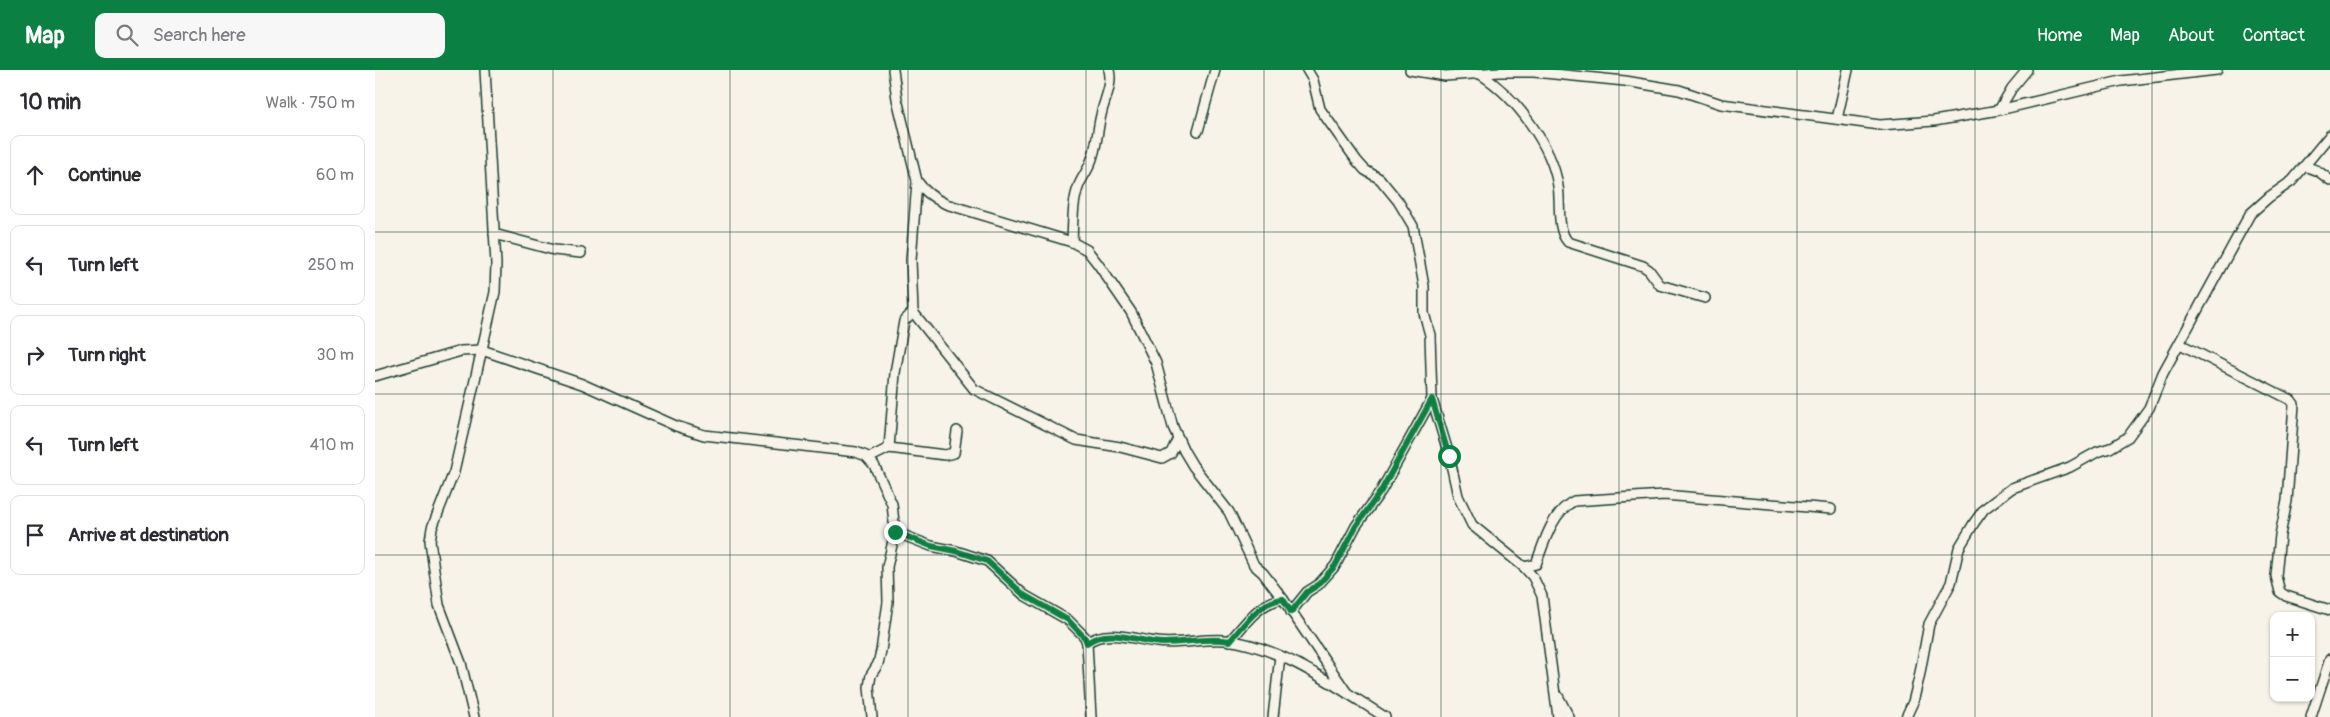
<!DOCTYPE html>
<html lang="en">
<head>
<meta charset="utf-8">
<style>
  :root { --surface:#fff; --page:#f7f7f7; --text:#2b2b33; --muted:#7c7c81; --line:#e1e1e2; --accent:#0b8043 }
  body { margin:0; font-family:Pangolin,sans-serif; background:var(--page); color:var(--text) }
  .controls { position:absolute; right:15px; bottom:15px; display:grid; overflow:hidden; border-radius:10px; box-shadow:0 1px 4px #0004 }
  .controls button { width:45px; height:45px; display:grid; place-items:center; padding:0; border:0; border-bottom:1px solid var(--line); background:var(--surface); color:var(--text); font:25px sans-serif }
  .stop { position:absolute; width:15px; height:15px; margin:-11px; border:4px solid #0b8043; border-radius:50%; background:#fff }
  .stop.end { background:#0b8043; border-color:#fff; box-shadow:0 1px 5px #0008 }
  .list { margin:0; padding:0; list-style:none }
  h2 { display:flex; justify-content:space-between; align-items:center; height:65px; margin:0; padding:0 20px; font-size:21px }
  h2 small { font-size:16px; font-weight:400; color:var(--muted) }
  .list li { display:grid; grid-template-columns:32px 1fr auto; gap:15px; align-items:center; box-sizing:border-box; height:80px; margin:0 10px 10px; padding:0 10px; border:1px solid var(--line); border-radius:10px }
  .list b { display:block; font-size:19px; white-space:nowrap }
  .list em { font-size:16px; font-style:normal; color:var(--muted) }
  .icon { flex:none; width:28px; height:28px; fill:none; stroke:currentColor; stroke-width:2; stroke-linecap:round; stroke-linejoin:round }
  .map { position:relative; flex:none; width:1955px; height:647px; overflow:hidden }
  header { display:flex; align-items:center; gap:30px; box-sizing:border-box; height:70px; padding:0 25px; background:var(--accent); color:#fff }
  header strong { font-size:24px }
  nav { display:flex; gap:28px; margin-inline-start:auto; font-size:18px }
  .search { width:350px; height:45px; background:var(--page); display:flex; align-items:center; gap:12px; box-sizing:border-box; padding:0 18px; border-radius:10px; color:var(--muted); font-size:19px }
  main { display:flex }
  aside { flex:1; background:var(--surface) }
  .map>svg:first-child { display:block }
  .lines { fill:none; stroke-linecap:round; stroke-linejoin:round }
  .street-casing { stroke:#1f3d34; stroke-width:12 }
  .street { stroke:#f7f3e8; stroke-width:9 }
  .route { stroke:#0b8043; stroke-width:6 }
  .grid { fill:none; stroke:#1f3d34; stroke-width:1; stroke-opacity:0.55 }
</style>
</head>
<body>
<header>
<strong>Map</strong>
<div class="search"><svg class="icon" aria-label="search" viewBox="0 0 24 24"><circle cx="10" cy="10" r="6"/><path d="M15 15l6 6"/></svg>Search here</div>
<nav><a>Home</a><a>Map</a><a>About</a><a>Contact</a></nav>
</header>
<main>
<aside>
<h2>10 min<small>Walk · 750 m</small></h2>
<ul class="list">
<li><svg class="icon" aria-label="ahead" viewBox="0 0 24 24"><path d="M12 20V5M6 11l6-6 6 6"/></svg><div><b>Continue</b></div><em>60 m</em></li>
<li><svg class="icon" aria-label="left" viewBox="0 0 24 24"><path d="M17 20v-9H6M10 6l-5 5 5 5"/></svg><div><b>Turn left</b></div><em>250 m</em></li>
<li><svg class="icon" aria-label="right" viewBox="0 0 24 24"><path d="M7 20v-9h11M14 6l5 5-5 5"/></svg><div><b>Turn right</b></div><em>30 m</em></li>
<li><svg class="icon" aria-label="left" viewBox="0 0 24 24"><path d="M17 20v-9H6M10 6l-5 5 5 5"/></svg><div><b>Turn left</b></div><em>410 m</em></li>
<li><svg class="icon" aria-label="arrive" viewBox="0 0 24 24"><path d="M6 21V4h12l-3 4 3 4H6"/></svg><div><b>Arrive at destination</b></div></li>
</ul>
</aside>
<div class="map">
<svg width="1955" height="647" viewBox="0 0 1955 647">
  <rect width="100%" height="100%" fill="#f7f3e8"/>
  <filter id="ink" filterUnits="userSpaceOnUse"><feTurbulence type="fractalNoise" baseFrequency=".02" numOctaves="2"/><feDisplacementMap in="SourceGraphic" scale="10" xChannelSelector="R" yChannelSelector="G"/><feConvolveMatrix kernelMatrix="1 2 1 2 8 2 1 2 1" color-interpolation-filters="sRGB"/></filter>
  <g filter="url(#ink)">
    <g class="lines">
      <defs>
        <g id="street">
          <path d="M 518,0 L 522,29 L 542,111 C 549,121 560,129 571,134 L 697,172 L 712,180 L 723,194 L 756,242 L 781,293 L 798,357 L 809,381 L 818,396 L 854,442 L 879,495 L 888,503 L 908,529 L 972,623"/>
          <polyline points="932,0 938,10 945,39 982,91 990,100 1005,109 1023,131 1038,156 1049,216 1049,243 1055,265 1057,329 1074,385 1083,426 1097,455 1149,497 1158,507 1167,526 1183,647"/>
          <polyline points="1035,0 1070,6 1124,2 1159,2 1250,11 1304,20 1346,34 1505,55 1559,51 1624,40 1746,11 1842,0"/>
          <path d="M 1105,4 C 1140,26 1177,75 1183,116 C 1186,132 1181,159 1193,172 L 1268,196 L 1274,200 L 1285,215 L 1330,228"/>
          <polyline points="1624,40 1637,18 1652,0"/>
          <polyline points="1462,49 1473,0"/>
          <polyline points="823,61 840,0"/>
          <polyline points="1930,96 1943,101 1955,110"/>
          <polyline points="542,111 536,190 538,242 599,319 701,370 745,377 787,388 796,383 803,368"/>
          <polyline points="119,164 179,180 206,183"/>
          <path d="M 697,172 C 698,154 697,132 704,115 C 707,108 712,101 715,94 C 722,79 722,61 726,45 C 729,30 738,15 734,0"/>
          <polyline points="1805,274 1916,330 1919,334 1912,431 1905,465 1901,506 1905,522 1911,526 1955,540"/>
          <polyline points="0,306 86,281 107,280 207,314 301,356 329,365 481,382 491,386 499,395 517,434 520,462 556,476 581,481 612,491 649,525 693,550 710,567 712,573 716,647"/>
          <polyline points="514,378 570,385 579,383 582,361"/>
          <polyline points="494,388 514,378 520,303 529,251 538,242"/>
          <path d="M 1149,497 L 1161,494 C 1169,473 1177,442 1199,431 L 1289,425 L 1456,439"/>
          <polyline points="916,542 932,522 943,515 960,496 981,456 1006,421 1057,329"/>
          <path d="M 855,571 C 870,554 884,532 908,529"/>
          <path d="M 712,573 C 731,558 761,570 782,572 C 805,575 828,568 850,570 C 904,575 965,619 1010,647"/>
          <polyline points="1183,626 1194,647"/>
          <polyline points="99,647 86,593 64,535 55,471 57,458 79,402 120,222 121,194 110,0"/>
          <polyline points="497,647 494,617 496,605 503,594 506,581 513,532 512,497 520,462"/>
          <polyline points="898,647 905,586"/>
          <polyline points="1531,647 1538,632 1544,608 1554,554 1576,513 1584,478 1599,453 1609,439 1637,418 1695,397 1722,382 1735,378 1753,367 1774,338 1788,303 1875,144 1894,127 1917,111 1955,65"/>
          <polyline points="1936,647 1955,589"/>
        </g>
      </defs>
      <use href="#street" class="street-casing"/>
      <use href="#street" class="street"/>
    </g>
  </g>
  <g class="lines" filter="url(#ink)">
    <path class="route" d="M 520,462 L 556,476 L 581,481 L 612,491 L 649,525 L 693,550 L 710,568 L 712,573 C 734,556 765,573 789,573 C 811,573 833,567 855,571 C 870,554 884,532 908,529 L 916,542 L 932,522 L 943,515 L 960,496 L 981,456 L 1006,421 L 1057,329 L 1074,386"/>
  </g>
  <path class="grid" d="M 178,0 L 178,647M 355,0 L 355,647M 533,0 L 533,647M 711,0 L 711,647M 889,0 L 889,647M 1066,0 L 1066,647M 1244,0 L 1244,647M 1422,0 L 1422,647M 1600,0 L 1600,647M 1777,0 L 1777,647M 0,162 L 1955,162M 0,324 L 1955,324M 0,485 L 1955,485"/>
</svg>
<div class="controls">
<button>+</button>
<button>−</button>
</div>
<div class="stop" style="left:1074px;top:386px"></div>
<div class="stop end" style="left:520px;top:462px"></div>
</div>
</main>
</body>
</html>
